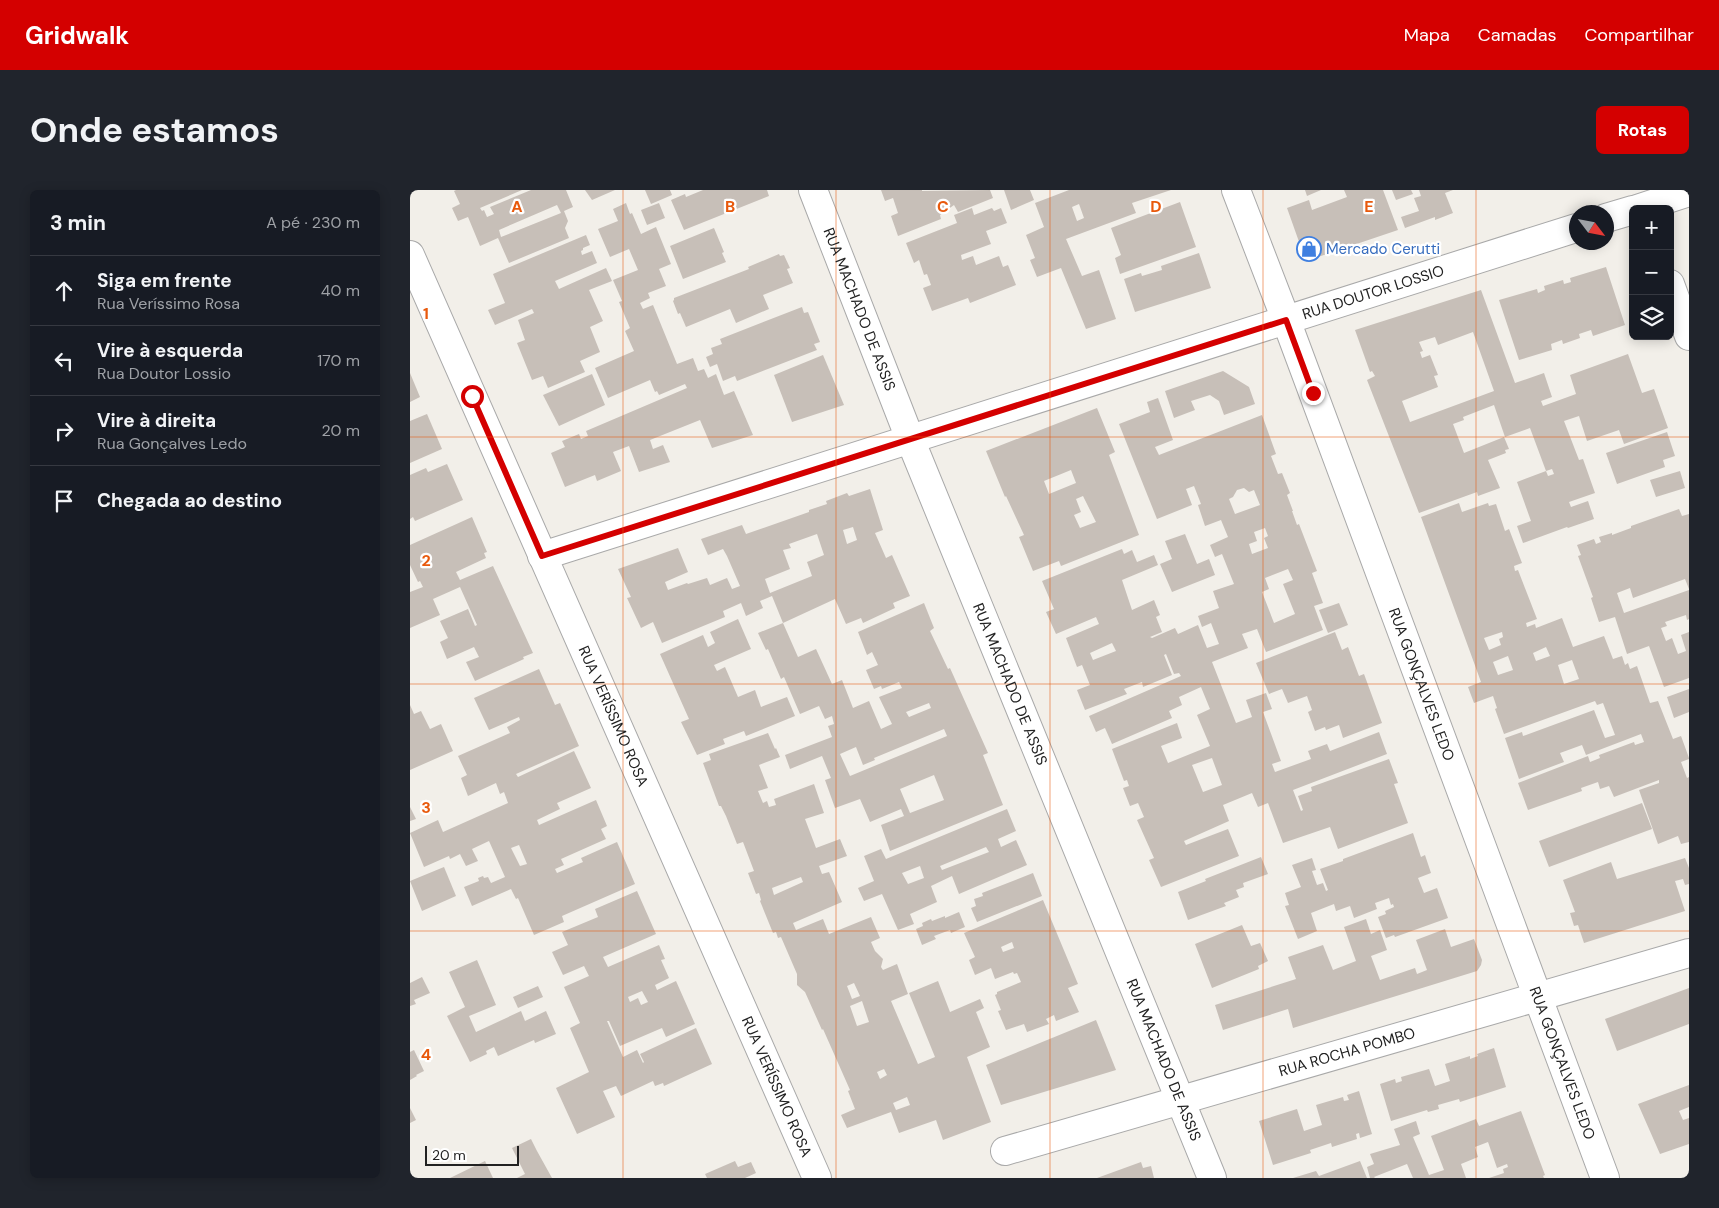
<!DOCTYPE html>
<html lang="pt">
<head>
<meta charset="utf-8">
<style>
  :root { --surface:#171b24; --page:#20242c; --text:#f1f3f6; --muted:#9ea1a6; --line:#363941; --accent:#d40000 }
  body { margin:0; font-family:"DM Sans",sans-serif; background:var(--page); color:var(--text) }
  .controls { position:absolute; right:15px; top:15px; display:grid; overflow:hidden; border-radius:8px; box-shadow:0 2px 12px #0003 }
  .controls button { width:45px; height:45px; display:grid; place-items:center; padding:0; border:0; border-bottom:1px solid var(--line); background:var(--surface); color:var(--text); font:25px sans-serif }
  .compass { position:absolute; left:1159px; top:15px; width:45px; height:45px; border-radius:50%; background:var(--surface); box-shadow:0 2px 12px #0003; rotate:122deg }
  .scale { position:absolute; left:15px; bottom:12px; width:94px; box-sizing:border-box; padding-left:5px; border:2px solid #222; border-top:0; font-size:14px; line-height:18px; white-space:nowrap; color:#222; -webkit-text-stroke:4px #fff; paint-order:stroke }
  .stop { position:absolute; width:15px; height:15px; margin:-11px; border:4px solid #d40000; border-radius:50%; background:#fff }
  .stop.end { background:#d40000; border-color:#fff; box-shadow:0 1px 5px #0008 }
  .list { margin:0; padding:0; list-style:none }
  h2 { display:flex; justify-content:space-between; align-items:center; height:65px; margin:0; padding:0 20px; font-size:21px }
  h2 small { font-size:16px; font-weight:400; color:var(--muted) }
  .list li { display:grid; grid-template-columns:32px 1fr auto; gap:15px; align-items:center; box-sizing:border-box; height:70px; padding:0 20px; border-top:1px solid var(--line) }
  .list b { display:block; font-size:19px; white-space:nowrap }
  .list p { margin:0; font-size:16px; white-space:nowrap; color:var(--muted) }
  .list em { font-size:16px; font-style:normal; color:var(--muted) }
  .icon { flex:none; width:28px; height:28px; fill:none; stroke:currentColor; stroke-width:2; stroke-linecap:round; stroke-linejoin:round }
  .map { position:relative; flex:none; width:1279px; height:988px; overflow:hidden; border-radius:8px }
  header { display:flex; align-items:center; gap:30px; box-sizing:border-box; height:70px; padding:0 25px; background:var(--accent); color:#fff }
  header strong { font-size:24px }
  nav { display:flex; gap:28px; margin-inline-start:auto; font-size:18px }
  .intro { display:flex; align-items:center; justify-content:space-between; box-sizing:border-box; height:120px; padding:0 30px }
  h1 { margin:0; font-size:35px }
  .button { padding:12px 22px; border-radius:8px; background:var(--accent); color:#fff; font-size:18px; font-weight:700 }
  main { display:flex; gap:30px; padding:0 30px }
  aside { flex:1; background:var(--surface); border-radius:8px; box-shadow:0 2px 12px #0003 }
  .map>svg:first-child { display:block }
  .building { fill:#c7bfb8; fill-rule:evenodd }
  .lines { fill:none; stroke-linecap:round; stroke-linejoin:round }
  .minor-casing { stroke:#a9a9a9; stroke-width:30 }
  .minor { stroke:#fff; stroke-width:28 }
  .route { stroke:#d40000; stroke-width:6 }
  .grid { fill:none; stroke:#e8590c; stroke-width:1; stroke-opacity:0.55 }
  .labels { text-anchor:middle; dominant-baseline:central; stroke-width:4.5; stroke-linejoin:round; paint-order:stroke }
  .shop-label { font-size:15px; fill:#366cbe; stroke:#fff; text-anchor:start }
  .street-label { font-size:15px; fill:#222; stroke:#fff }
  .grid-label { font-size:16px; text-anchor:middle; font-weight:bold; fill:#e8590c; stroke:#fff; stroke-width:4.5; stroke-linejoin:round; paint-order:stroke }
</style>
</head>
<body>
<header>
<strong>Gridwalk</strong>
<nav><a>Mapa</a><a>Camadas</a><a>Compartilhar</a></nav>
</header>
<div class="intro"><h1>Onde estamos</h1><a class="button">Rotas</a></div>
<main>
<aside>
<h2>3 min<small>A pé · 230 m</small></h2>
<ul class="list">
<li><svg class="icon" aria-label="ahead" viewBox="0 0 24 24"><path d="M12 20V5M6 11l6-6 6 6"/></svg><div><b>Siga em frente</b><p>Rua Veríssimo Rosa</p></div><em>40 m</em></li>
<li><svg class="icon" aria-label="left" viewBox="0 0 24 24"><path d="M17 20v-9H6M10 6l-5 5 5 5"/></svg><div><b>Vire à esquerda</b><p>Rua Doutor Lossio</p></div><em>170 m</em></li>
<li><svg class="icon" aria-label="right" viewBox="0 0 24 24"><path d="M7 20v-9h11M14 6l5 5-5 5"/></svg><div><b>Vire à direita</b><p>Rua Gonçalves Ledo</p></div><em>20 m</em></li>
<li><svg class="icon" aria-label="arrive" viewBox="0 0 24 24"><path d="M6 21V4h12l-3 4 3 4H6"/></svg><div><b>Chegada ao destino</b></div></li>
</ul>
</aside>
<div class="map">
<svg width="1279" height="988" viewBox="0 0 1279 988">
  <rect width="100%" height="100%" fill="#f2efe9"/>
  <g class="building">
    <path d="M 46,0 L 112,0 L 70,18 L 72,21 L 74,20 L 77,27 L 84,24 L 80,17 L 121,0 L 156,0 L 163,17 L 154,21 L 158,31 L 155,38 L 159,48 L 99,73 L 88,48 L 70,56 L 58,27 L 48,31 L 42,18 L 50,14 L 44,1 ZM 147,15 L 151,23 L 91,47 L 89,40 Z"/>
    <polygon points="175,0 205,0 182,10"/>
    <polygon points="235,0 260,0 262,5 241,14"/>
    <polygon points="293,0 357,0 359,6 274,40 261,10 275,4 276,7"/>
    <polygon points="471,0 512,0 512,1 580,0 583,8 548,22 544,15 530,25 531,29 488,46 481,26 488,23 483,8 475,11"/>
    <polygon points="594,0 620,0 624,10 601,20"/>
    <path d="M 659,0 L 761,0 L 722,13 L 726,23 L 656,49 L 672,86 L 689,80 L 706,129 L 676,139 L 651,78 L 627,87 L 620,70 L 625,68 L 616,45 L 634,37 L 625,13 ZM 669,14 L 674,28 L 667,31 L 662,17 Z"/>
    <polygon points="895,0 911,0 897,6"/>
    <polygon points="934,0 973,0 988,40 905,68 893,63 877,18 899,10 902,20 937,7"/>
    <polygon points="982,0 1001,0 1003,4 986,10"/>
    <polygon points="1009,0 1043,0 1035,3 1043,23 1025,30 1025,27 995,38 991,27 1009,21 1004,8 1011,6"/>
    <polygon points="770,12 786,57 710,84 705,68 711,65 701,38"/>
    <polygon points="216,13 220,24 222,23 231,44 246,37 261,74 249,79 256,96 238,103 240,108 230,113 233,119 243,115 267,174 283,168 288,181 294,179 298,188 306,184 314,205 324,201 343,245 302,258 290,230 240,250 243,259 253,255 260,272 229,282 219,256 203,262 211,281 187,291 185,285 155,297 141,263 155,257 152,251 169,244 171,249 178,246 176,241 277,198 275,194 249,205 247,201 245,202 240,190 198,208 185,178 224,161 215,141 220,138 209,112 212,111 203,90 228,80 219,59 200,67 188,39 208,31 203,19"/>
    <polygon points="249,13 255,28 237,35 231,20"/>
    <polygon points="562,18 564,25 582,18 584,21 591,18 597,33 576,41 581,54 551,65 552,70 563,66 566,75 589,66 593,77 598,75 606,95 560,113 558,108 522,121 513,98 521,95 517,84 514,85 509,70 504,73 496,53 547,33 544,25"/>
    <polygon points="304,38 314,62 312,63 316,72 273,89 260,56"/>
    <polygon points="176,45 180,55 173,58 173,60 171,61 172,65 182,61 187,73 145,91 149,99 196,78 202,91 179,100 193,131 180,137 190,162 170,171 175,182 138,198 133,186 122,190 107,153 115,150 108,130 124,123 122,119 85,135 78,120 95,113 83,84"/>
    <polygon points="789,63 801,98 725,122 714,89 731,83 732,86 752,80 751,76"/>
    <polygon points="369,64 370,66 374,65 380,78 377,79 383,93 353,105 359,119 326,133 320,119 276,137 270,123 268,124 263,111 264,110 264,108 339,79 338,77"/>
    <polygon points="1196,77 1215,135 1183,146 1181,140 1169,144 1170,148 1153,154 1152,150 1141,154 1142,160 1109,170 1089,110 1127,99 1128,103 1135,100 1134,96 1153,90 1154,94 1161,92 1160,88"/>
    <path d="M 1071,100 L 1105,193 L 1134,183 L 1142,207 L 1131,211 L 1133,216 L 1166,204 L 1160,185 L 1218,164 L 1232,203 L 1244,199 L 1258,238 L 1214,254 L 1209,240 L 1177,251 L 1169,226 L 1154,231 L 1169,270 L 1173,269 L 1185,303 L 1159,312 L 1161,317 L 1178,311 L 1184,329 L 1158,338 L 1157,337 L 1113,353 L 1107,336 L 1121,331 L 1107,292 L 1136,281 L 1138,286 L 1144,284 L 1142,279 L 1136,281 L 1120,238 L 1095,247 L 1084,215 L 1053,227 L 1054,230 L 1043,234 L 1054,263 L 1094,247 L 1099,259 L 1095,260 L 1096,263 L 1078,270 L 1090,298 L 1068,306 L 1067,302 L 1009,323 L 957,190 L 965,186 L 962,181 L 960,182 L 945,140 ZM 1063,142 L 1084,201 L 1000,232 L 992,211 L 1028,197 L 1024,186 L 1028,185 L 1020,165 L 1012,168 L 1010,162 L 1013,161 L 1009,152 L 1025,147 L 1028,155 Z"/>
    <polygon points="392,117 394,123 398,122 410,152 404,154 407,160 327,191 325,186 313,191 307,174 300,177 296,167 303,164 301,158 312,154 310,149"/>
    <polygon points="413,165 434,215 382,232 364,185"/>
    <polygon points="813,181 839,197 845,214 814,225 809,211 800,205 781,211 785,220 764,228 755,201"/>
    <polygon points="0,183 10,207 0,212"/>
    <polygon points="182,184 195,215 149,236 133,205"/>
    <path d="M 748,208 L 763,250 L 745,257 L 749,265 L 852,225 L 866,264 L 861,266 L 868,284 L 872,283 L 880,303 L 877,305 L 883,321 L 882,321 L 887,335 L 889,334 L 907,381 L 902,383 L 913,413 L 904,416 L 913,440 L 856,462 L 847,439 L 832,444 L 838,458 L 802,472 L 826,533 L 842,527 L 836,510 L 856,503 L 862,519 L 853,522 L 871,571 L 862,574 L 865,582 L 901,569 L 898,561 L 917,554 L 920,561 L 969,542 L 977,564 L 883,600 L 891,621 L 893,620 L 888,606 L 902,601 L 901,597 L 979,569 L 988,593 L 984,594 L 998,633 L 928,659 L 920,637 L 873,653 L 858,613 L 848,617 L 842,603 L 813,615 L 819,631 L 774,651 L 776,655 L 818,639 L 829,666 L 751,697 L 739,670 L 744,668 L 727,630 L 734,627 L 728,613 L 720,616 L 713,598 L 719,596 L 717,590 L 714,591 L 702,559 L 767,533 L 772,548 L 751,556 L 758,573 L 800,556 L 787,525 L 800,519 L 791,497 L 769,507 L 772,515 L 759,521 L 762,528 L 702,554 L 695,538 L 686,542 L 679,526 L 771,486 L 769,483 L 764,484 L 756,464 L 754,465 L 762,485 L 733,497 L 732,492 L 714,499 L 717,504 L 675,520 L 667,500 L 680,495 L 672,475 L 667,477 L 656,448 L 689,434 L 686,427 L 646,444 L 636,422 L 644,419 L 632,391 L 712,359 L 714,364 L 722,360 L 727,372 L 744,365 L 748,375 L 712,390 L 722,420 L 744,410 L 750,425 L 746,427 L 752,442 L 740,447 L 742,448 L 765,438 L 768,444 L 788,435 L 797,458 L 809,454 L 801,433 L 792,437 L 788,426 L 809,418 L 803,401 L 824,394 L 812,364 L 805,367 L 800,355 L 818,347 L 811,330 L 795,336 L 788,315 L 791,314 L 784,296 L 776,299 L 782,315 L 747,329 L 709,234 L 740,222 L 737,212 ZM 834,298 L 839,302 L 844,300 L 850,315 L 825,324 L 819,309 L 823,307 L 827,300 ZM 855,338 L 858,346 L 854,348 L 858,358 L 842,364 L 839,354 L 847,351 L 844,342 ZM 878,379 L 883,390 L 873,394 L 885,424 L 864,433 L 852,402 L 859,399 L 855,388 ZM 702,453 L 706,461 L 683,470 L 680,463 ZM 802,568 L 812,595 L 793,602 L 782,575 Z"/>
    <path d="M 687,218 L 705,262 L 699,265 L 729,345 L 651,376 L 649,371 L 623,381 L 609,347 L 614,345 L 596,306 L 595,307 L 576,261 ZM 661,280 L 666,293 L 639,304 L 634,291 ZM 673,306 L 686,332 L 670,338 L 664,325 L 671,322 L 666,309 Z"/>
    <polygon points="17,224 32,259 0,273 0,231"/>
    <polygon points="1257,242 1265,266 1253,270 1255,277 1207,294 1196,263"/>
    <polygon points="37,274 53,310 5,331 3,327 0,329 0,285 16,278 18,282"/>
    <polygon points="1270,281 1275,298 1246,307 1240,290"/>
    <path d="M 460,299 L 473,340 L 465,343 L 476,368 L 482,365 L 500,406 L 483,413 L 485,418 L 453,433 L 451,428 L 436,434 L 425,409 L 373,433 L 362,406 L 350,411 L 353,418 L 336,426 L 331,413 L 313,421 L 315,427 L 252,453 L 243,432 L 231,438 L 217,408 L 221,407 L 208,379 L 268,358 L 278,382 L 255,392 L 258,400 L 277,393 L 278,394 L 297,388 L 300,395 L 317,388 L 322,399 L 330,396 L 317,366 L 313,359 L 298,365 L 291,349 L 332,335 L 336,344 L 399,322 L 399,320 L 417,314 L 416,311 L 437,303 L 439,306 ZM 443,337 L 447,350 L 437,354 L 433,340 ZM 407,344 L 414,365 L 397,372 L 402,386 L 360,403 L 355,389 L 380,379 L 373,360 L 381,358 L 379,354 Z"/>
    <path d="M 1049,313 L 1052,322 L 1078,313 L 1079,316 L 1086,314 L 1095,341 L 1099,339 L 1112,373 L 1104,376 L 1105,381 L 1108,380 L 1127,429 L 1116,433 L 1117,437 L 1125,434 L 1126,438 L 1152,428 L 1163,457 L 1194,446 L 1203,469 L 1212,466 L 1215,475 L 1218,473 L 1220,479 L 1227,476 L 1240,513 L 1248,511 L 1263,549 L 1271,546 L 1279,568 L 1279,569 L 1271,572 L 1277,588 L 1279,587 L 1279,652 L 1271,654 L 1268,646 L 1248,654 L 1229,600 L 1249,593 L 1249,590 L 1204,607 L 1199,596 L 1190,599 L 1188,592 L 1171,598 L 1172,601 L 1118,620 L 1108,593 L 1178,566 L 1180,572 L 1190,568 L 1189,565 L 1224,552 L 1225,555 L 1234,552 L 1231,544 L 1176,565 L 1172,555 L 1150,563 L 1154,572 L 1109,589 L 1095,548 L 1112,542 L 1113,546 L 1184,520 L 1195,548 L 1205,545 L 1193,513 L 1187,515 L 1185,511 L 1094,544 L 1085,519 L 1087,518 L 1083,506 L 1064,513 L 1058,497 L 1071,492 L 1011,327 ZM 1092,442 L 1093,447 L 1089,449 L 1091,455 L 1079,460 L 1074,448 ZM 1136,457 L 1140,466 L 1126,471 L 1123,463 ZM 1098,466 L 1103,480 L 1088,485 L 1083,472 ZM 1162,470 L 1169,489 L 1154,494 L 1148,475 Z"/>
    <polygon points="1269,319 1272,326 1279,324 1279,399 1275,389 1223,408 1220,398 1207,403 1214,423 1279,400 1279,429 1277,430 1276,425 1255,432 1257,436 1251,438 1256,451 1262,448 1268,464 1276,461 1271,445 1279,442 1279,488 1254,497 1239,456 1217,464 1205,427 1189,432 1181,408 1183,407 1168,366 1171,365 1167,355 1184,349 1186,354 1191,352 1189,347 1202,343 1202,345 1221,338 1221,336"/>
    <polygon points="62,327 77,362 74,363 76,368 46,382 50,390 83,376 123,463 113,467 114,469 65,491 56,472 69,467 64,457 37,469 30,452 38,448 30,431 58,419 65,436 67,435 50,397 23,409 30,425 0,438 0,402 13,397 10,391 8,392 0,375 0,355"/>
    <polygon points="775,344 787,374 799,369 805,385 762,402 750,374 762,369 755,351"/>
    <path d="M 514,413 L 524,438 L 520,441 L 538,479 L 540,478 L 578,563 L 573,565 L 593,615 L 480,661 L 471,635 L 494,626 L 491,619 L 460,632 L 450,609 L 425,618 L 415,590 L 421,588 L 412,566 L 380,579 L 375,565 L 422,547 L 418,536 L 424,534 L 422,526 L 415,529 L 409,516 L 390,524 L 374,487 L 371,489 L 358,459 L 356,460 L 348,443 L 373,433 L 388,467 L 406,459 L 422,494 L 432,490 L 443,518 L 459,511 L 471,539 L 482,534 L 469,507 L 492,498 L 489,492 L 472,499 L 471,496 L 464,499 L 456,480 L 468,475 L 462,462 L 457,465 L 448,442 ZM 519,513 L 521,518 L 499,527 L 496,522 ZM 534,539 L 537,546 L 440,586 L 430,564 L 446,557 L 453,575 L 465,570 L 464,568 ZM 524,585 L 534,610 L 500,623 L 490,599 Z"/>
    <polygon points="929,413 938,435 918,443 909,420"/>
    <polygon points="328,429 341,459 304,475 307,481 315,477 328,507 345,500 351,517 377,507 385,526 336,546 334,541 313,549 315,554 287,565 271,532 279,529 250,464 293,445 298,457 305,453 300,442"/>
    <polygon points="925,442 932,460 938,457 949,486 954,484 972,533 933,548 929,535 916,540 915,537 905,541 898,522 902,520 897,506 878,513 872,499 859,504 846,473"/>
    <path d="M 129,479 L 145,515 L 150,513 L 169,556 L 106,584 L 108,587 L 164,561 L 181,598 L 147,613 L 150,619 L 127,630 L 129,635 L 186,610 L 197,636 L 191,639 L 196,649 L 151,669 L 154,675 L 145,679 L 147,683 L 173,672 L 171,668 L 207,652 L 225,694 L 152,726 L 154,732 L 124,745 L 108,708 L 106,709 L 101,699 L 62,716 L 54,697 L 69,691 L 68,688 L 73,686 L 74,688 L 78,687 L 81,693 L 95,687 L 79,651 L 62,659 L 68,671 L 56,676 L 50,664 L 40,669 L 39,666 L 14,677 L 0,643 L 28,630 L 33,642 L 98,613 L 94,602 L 90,604 L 86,593 L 58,606 L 51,588 L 57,585 L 48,566 L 100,543 L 97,537 L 110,530 L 109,527 L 79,540 L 64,508 ZM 109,655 L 117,674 L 110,676 L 101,658 Z"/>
    <polygon points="1279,499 1279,522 1264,528 1257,507"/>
    <polygon points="0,515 4,524 11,521 20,539 31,534 43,561 0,580"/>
    <path d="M 358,543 L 365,559 L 366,558 L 370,567 L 349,575 L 358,598 L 348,601 L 353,613 L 357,611 L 359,617 L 366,615 L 364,609 L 404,594 L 414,623 L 395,629 L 406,658 L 430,649 L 437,666 L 409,676 L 412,684 L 419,682 L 432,712 L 383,733 L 386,740 L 413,729 L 419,744 L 461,727 L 470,748 L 461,752 L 465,761 L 473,769 L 471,777 L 473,780 L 487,774 L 498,804 L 481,811 L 508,874 L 525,867 L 499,803 L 528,791 L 540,822 L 570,809 L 574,818 L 566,822 L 580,857 L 557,867 L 581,932 L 533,950 L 526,930 L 489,943 L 481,922 L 437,938 L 431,925 L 445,919 L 438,901 L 440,900 L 413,839 L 412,840 L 395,802 L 387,795 L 387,784 L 371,747 L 368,748 L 366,742 L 363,743 L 350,711 L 351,710 L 349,703 L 346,704 L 338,683 L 344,681 L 333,652 L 327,654 L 316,626 L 311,616 L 309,616 L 293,573 L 301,570 L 299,564 ZM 391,687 L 393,692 L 364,705 L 362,698 ZM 444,793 L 450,806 L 442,809 L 437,796 ZM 452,811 L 459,832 L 447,836 L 440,816 ZM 474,879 L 477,885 L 470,889 L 467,882 ZM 497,907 L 500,915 L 486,920 L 483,913 Z"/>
    <polygon points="1232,613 1242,639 1139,677 1129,651"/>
    <polygon points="0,617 6,629 0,631"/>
    <path d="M 597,619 L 606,641 L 588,649 L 591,657 L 606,650 L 617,675 L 549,704 L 542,686 L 521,696 L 527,712 L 500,724 L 504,734 L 488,740 L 472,704 L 454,711 L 448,698 L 464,691 L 454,666 L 471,659 L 476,669 ZM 576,657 L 579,662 L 532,680 L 530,676 ZM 510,676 L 514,688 L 498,694 L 492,683 Z"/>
    <polygon points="1003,643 1011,667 1015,665 1021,683 1008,688 1014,703 1027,698 1038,728 985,747 984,745 976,748 968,727 976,724 975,721 984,717 983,714 981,715 979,708 965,713 967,719 944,728 940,716 926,721 924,714 901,723 907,741 888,749 875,716 879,715 875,703 891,697 882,675 902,668 906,680 902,681 907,695 913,693 916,701 918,700 910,679 933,671 933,669"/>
    <polygon points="851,667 858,684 833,693 834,697 826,700 829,707 814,713 816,716 778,730 768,702 796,691 795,689"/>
    <polygon points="1275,668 1279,678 1279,694 1275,695 1273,689 1265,691 1275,721 1174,753 1168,735 1164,736 1160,723 1165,722 1153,690 1201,672 1207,689"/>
    <polygon points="34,677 46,706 12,721 0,691"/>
    <polygon points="623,683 632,706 567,732 561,718 566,716 564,709 573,706 572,703"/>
    <path d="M 227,701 L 246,744 L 193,767 L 198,777 L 249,755 L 255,769 L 251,770 L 259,788 L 245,795 L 247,800 L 266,791 L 285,834 L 256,847 L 252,838 L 210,856 L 199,831 L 197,831 L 213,867 L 227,860 L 233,873 L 234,872 L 230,864 L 286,838 L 302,874 L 254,896 L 253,893 L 245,896 L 243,891 L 211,906 L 206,896 L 193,901 L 205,927 L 167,944 L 146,898 L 179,882 L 160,838 L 170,833 L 154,797 L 179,786 L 174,776 L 153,785 L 142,762 L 158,755 L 152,742 L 188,727 L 185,719 ZM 232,801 L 238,812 L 231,815 L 228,808 L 220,812 L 218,807 Z"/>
    <path d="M 633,710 L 668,794 L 658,798 L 669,822 L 646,831 L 644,825 L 636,829 L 639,834 L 617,842 L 614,834 L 596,840 L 588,821 L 591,820 L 585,805 L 587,804 L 587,802 L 611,792 L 607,783 L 604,784 L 603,782 L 585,789 L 581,778 L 565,785 L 559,770 L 565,767 L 554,743 ZM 602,752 L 604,758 L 593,762 L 591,757 Z"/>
    <polygon points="549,722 555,737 541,743 540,740 524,746 526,749 512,755 506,739 513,736 512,733 521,729 522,731 535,726 535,728"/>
    <polygon points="956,729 961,744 970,740 977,760 961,766 970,790 1005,778 1007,784 1017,780 1006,750 1035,739 1041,757 1064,749 1072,770 1071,775 1067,781 883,838 878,819 813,840 805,815 886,789 878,767 913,755 923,780 946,771 934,737"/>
    <polygon points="832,735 841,756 850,753 858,771 848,776 849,779 802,798 785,754"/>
    <polygon points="67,770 86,815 59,826 66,842 111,821 115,831 136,821 146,844 125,853 124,850 88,866 84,857 76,861 77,864 60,872 37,826 55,817 39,782"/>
    <polygon points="12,787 20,803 4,810 6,814 0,816 0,793"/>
    <polygon points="128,796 133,807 108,818 103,807"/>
    <polygon points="1279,798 1279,834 1207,861 1195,829"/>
    <polygon points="686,830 706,880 591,915 576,875"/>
    <polygon points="1084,858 1096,897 1050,912 1049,909 1028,915 1029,919 1018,922 1017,920 981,931 970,894 985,889 986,893 992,891 991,887 1019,879 1025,896 1040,891 1035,874 1060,866 1060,869 1068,866 1067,864"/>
    <polygon points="4,860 14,881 6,885 7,886 0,890 0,862"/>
    <polygon points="1279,895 1279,917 1269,921 1273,930 1279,928 1279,954 1250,964 1228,914"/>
    <polygon points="949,901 962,944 950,948 949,943 946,944 947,949 922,957 921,953 900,960 901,963 863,975 849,931 887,919 894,941 912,935 906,915 933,907 934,911 939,910 937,905"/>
    <polygon points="0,918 6,930 0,933"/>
    <polygon points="1111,921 1135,985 1133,986 1134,988 1079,988 1094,983 1093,979 1098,977 1097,974 1087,978 1078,952 1065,957 1068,967 1051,974 1056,988 1003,988 997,974 964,987 965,988 960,988 957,977 964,974 960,964 990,955 984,939 1006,931 1010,944 1003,947 1019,985 1034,980 1021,946 1066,929 1069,936"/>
    <polygon points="121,949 127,961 142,988 107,988 115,984 102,958"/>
    <polygon points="75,971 83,988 40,988"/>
    <polygon points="325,971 328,977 341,972 346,983 335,988 297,988 295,984"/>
    <polygon points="950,971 957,988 883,988 906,981 909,986"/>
    <polygon points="731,972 733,978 741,976 744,988 687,988"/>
  </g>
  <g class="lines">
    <defs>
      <g id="minor">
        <path id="s1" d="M 403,0 L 500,249 L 802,988"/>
        <path id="s2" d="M 826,0 L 876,130 L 1195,988"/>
        <polyline points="1227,19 1279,2"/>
        <polyline points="1196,28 1223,20"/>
        <path id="s3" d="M 0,65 L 407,988"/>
        <polyline points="1260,94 1279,146"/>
        <path id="s4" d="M 132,366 L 1166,38"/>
        <path id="s5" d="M 595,961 L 1279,763"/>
      </g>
    </defs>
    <use href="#minor" class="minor-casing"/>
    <use href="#minor" class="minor"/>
  </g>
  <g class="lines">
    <polyline class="route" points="62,206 132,366 876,130 903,203"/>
  </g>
  <path class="grid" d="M 213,0 L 213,988M 426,0 L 426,988M 640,0 L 640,988M 853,0 L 853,988M 1066,0 L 1066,988M 0,247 L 1279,247M 0,494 L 1279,494M 0,741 L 1279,741"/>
  <defs>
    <symbol id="shop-ring" viewBox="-11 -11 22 22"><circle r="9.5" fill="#fff" stroke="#3f7fe0" stroke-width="1.5"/><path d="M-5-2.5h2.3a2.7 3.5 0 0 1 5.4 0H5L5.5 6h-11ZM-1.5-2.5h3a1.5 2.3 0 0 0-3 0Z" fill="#3f7fe0"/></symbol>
  </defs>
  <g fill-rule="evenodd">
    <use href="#shop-ring" x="885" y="45" width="28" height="28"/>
  </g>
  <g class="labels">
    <g class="shop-label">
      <text x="916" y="59">Mercado Cerutti</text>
    </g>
    <g class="street-label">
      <text stroke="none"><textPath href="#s4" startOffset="872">RUA DOUTOR LOSSIO</textPath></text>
      <text stroke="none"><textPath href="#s1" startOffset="128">RUA MACHADO DE ASSIS</textPath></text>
      <text stroke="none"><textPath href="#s2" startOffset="528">RUA GONÇALVES LEDO</textPath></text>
      <text stroke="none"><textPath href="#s1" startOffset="532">RUA MACHADO DE ASSIS</textPath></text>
      <text stroke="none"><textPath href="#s3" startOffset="504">RUA VERÍSSIMO ROSA</textPath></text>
      <text stroke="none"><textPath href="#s5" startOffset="356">RUA ROCHA POMBO</textPath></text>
      <text stroke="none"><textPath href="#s1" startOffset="938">RUA MACHADO DE ASSIS</textPath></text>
      <text stroke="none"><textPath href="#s2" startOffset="932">RUA GONÇALVES LEDO</textPath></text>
      <text stroke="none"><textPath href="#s3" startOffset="909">RUA VERÍSSIMO ROSA</textPath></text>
    </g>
  </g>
  <g class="grid-label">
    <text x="107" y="22">A</text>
    <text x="320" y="22">B</text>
    <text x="533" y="22">C</text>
    <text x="746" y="22">D</text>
    <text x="959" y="22">E</text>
    <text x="16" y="129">1</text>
    <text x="16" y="376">2</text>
    <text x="16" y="623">3</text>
    <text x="16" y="870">4</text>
  </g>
</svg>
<div class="controls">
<button>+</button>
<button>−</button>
<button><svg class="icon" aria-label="layers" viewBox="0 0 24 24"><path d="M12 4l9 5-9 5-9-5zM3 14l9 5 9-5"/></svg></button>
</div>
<svg class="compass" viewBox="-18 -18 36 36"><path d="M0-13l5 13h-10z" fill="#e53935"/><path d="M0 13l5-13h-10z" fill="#9ea1a6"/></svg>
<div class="scale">20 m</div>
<div class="stop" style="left:62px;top:206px"></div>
<div class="stop end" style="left:903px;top:203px"></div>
</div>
</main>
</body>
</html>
